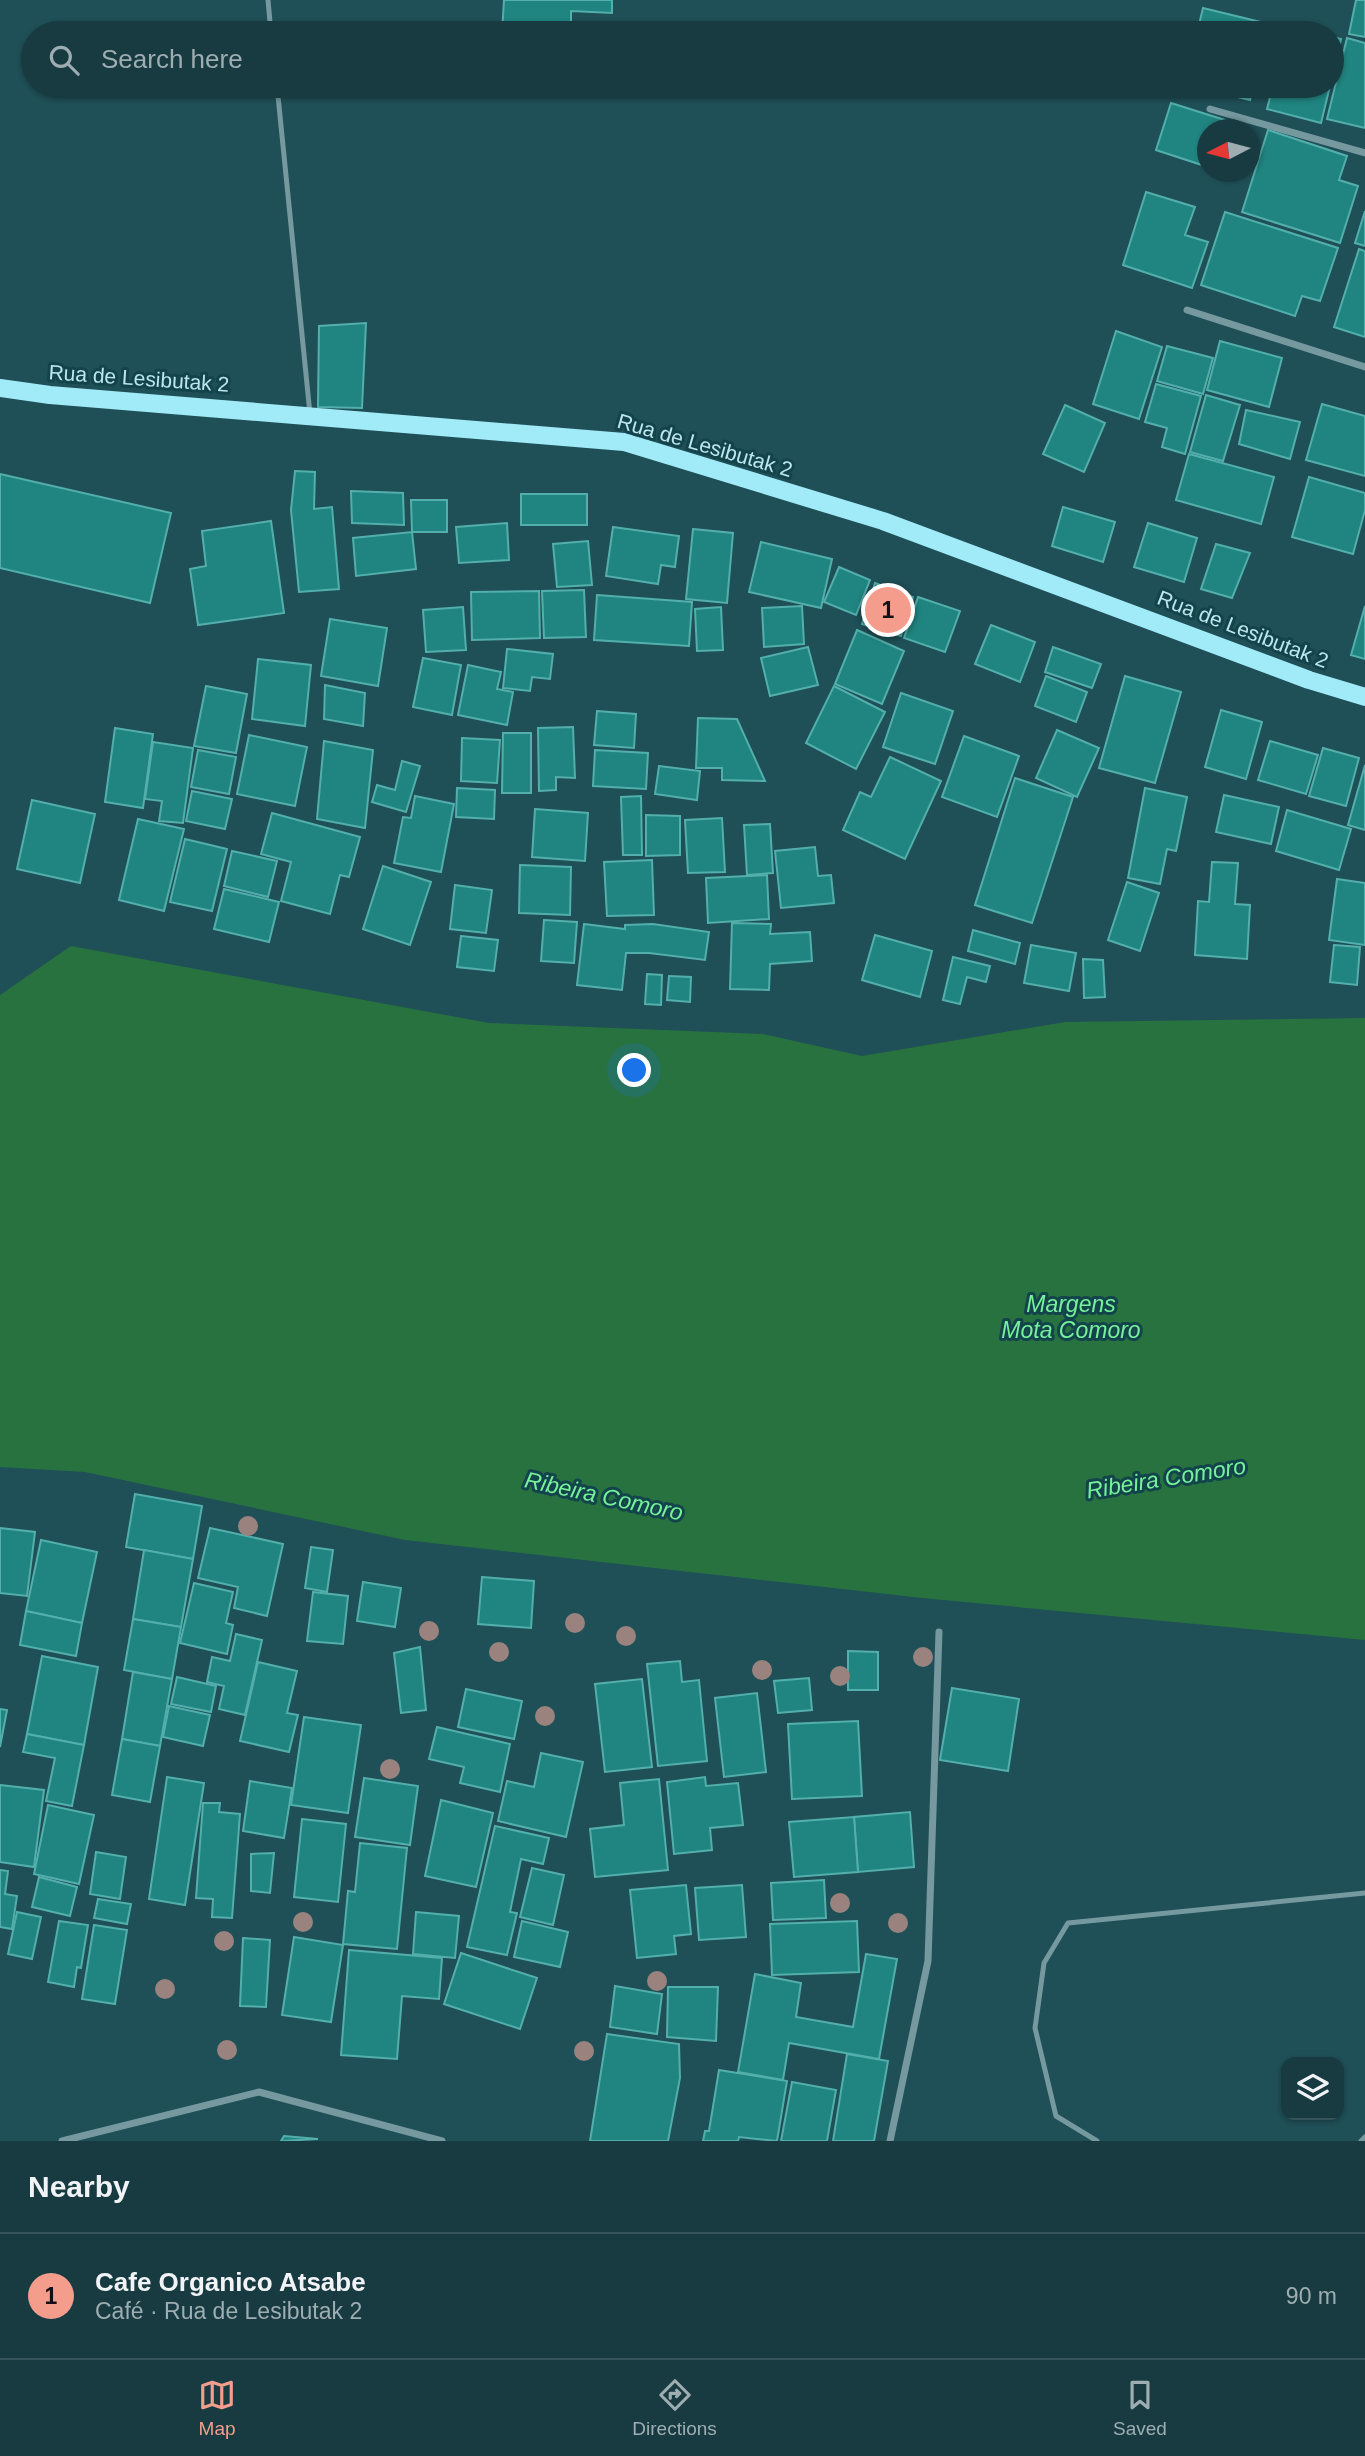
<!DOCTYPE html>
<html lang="en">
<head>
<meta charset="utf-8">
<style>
  :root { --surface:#173b41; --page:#204248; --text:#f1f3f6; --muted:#9eadb1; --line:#36555a; --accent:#f49d8d }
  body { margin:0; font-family:Arial,sans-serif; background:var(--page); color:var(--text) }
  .controls { position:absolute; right:21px; bottom:21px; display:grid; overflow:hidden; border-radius:14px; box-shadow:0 2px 5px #0004 }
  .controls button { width:63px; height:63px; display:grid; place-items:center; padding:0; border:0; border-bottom:2px solid var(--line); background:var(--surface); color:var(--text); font:35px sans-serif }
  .compass { position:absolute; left:1197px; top:119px; width:63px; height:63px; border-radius:50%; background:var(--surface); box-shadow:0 2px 5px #0004; rotate:264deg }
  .you { position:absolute; left:635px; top:1071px; width:24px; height:24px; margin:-18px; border:5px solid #fff; border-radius:50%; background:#1a73e8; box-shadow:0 0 0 10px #1a73e833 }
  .badge { display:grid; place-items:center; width:46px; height:46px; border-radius:50%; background:var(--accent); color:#111; font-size:23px; font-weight:700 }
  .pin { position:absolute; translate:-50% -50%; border:4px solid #fff; box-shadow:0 2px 7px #0006 }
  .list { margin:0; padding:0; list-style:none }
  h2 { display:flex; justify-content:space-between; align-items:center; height:91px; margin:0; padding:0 28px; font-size:30px }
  h2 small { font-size:23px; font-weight:400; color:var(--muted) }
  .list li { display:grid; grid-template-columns:46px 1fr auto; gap:21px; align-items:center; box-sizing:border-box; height:126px; padding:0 28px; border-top:2px solid var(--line) }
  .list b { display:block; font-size:26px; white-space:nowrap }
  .list p { margin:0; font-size:23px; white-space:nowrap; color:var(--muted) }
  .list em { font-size:23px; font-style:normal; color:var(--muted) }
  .icon { flex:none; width:38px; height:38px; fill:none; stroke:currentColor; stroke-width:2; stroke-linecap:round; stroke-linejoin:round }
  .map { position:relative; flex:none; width:1365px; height:2141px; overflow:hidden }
  .search { position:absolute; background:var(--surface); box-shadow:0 2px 5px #0004; left:21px; right:21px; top:21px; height:77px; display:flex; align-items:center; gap:18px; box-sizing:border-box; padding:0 24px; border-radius:38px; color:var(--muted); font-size:26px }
  .sheet { height:217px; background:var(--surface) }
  nav { display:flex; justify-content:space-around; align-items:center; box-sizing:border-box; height:98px; border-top:2px solid var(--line); background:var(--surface); font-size:19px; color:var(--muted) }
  nav a { display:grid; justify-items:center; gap:4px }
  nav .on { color:var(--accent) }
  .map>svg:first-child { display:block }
  .water { fill:#287240 }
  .building { fill:#208480; stroke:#53afab; stroke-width:2 }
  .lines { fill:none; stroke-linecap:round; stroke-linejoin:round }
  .service { stroke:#7699a0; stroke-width:5 }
  .minor { stroke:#7699a0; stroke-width:7 }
  .primary { stroke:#a1eaf8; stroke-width:18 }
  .tree { fill:#9a837e }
  .labels { text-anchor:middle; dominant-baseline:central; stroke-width:6; stroke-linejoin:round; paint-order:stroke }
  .street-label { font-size:21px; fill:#bce5ed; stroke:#13444c }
  .water-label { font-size:23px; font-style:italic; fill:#76f199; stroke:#13444c }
</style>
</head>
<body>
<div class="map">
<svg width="1365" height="2141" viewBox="0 0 1365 2141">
  <rect width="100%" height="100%" fill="#1f4f57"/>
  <polygon class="water" points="71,946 489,1023 763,1034 862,1056 1065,1022 1365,1018 1365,1640 922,1598 405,1540 85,1472 0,1467 0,995"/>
  <g class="building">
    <polygon points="504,0 612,0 612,13 571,11 571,33 502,33"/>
    <polygon points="1356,0 1365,0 1365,37 1349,34"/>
    <polygon points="1203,8 1269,24 1267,33 1197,33"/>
    <polygon points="1287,26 1318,33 1285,33"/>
    <polygon points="1332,37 1341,39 1332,79"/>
    <polygon points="1347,38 1365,43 1365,128 1327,119"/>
    <polygon points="1193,86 1254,86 1250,100"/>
    <polygon points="1273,86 1330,86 1321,123 1267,109"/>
    <polygon points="1171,103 1228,121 1225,130 1208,130 1208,167 1156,150"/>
    <polygon points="1268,130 1347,156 1339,180 1358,186 1340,243 1242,212"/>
    <polygon points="1146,192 1195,207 1185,235 1208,242 1192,288 1123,265"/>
    <polygon points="1365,211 1365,246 1355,243"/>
    <polygon points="1225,212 1338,248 1320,301 1302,296 1295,316 1201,285"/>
    <polygon points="1359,249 1365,251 1365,337 1334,327"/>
    <polygon points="366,323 362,408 318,407 319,326"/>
    <polygon points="1116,331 1162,347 1139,419 1093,404"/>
    <polygon points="1220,341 1282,358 1269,407 1207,390"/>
    <polygon points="1167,346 1213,358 1203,394 1157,381"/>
    <polygon points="1156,384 1201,396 1185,454 1162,447 1167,428 1145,422"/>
    <polygon points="1206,395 1240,405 1223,461 1190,452"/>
    <polygon points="1322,404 1365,416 1365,476 1306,460"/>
    <polygon points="1065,405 1105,423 1084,472 1043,454"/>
    <polygon points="1246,410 1300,422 1290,459 1239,444"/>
    <polygon points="1189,454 1274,477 1261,524 1176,500"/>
    <polygon points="295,471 315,472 314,509 332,507 339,589 299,592 291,510"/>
    <polygon points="0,474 171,513 150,603 0,568"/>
    <polygon points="1309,477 1365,493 1365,510 1353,554 1292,537"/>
    <polygon points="351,491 403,493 404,525 352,523"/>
    <rect x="521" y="494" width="66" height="31"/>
    <polygon points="411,500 447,500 447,532 412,532"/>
    <polygon points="1063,507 1115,522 1103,562 1052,546"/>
    <polygon points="271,521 284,613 198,625 190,569 206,566 202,531"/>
    <polygon points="507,523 509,560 459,563 456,527"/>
    <polygon points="1148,523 1197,538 1184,582 1134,567"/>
    <polygon points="613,527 679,536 675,567 661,565 658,584 606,576"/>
    <polygon points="693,529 733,533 727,603 686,599"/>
    <polygon points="412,532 416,569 356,576 353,538"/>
    <polygon points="588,541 592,585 557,587 553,544"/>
    <polygon points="761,542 832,559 821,608 749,592"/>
    <polygon points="1216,544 1250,553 1232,598 1201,589"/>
    <polygon points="839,567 870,580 856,615 824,602"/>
    <polygon points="875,583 913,597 901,636 862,624"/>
    <polygon points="584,590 586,637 544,638 542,591"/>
    <polygon points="539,591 540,638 472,640 471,592"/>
    <polygon points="597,595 692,602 689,646 594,640"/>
    <polygon points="918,597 960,611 945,652 904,638"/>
    <polygon points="802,606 804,644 764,647 762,608"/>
    <polygon points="1365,606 1365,659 1351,655"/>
    <polygon points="463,607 466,650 426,652 423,610"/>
    <polygon points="721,607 723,650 697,651 695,609"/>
    <polygon points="330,619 387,628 378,686 321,676"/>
    <polygon points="991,625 1035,642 1020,682 975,664"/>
    <polygon points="857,630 904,651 882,704 835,684"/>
    <polygon points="808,647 818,685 770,696 761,658"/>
    <polygon points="1053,647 1101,664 1092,688 1045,672"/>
    <polygon points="507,649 553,654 550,679 532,677 530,691 503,688"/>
    <polygon points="423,658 461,665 452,715 413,707"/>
    <polygon points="258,659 311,665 305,726 252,719"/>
    <polygon points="468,665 501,672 497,689 513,692 507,725 458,715"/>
    <polygon points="1046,676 1087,692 1076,722 1035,706"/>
    <polygon points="1125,676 1181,692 1155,783 1099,768"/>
    <polygon points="325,685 365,693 363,726 324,719"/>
    <polygon points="206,686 247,694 236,753 194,746"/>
    <polygon points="834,686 885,712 856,769 806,743"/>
    <polygon points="901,693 953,711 935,764 883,747"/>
    <polygon points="1221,710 1262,722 1246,779 1205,767"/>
    <polygon points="597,711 636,714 634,748 594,745"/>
    <polygon points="698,718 737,719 765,781 722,780 722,768 696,768"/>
    <polygon points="573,727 575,778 556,777 556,790 539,791 538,728"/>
    <polygon points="115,728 153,734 143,808 105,802"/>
    <polygon points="1057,730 1099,748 1077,797 1036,778"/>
    <polygon points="503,733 531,733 531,793 502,793"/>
    <polygon points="249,735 307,747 295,806 237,794"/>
    <polygon points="964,736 1019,756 997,817 942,797"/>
    <polygon points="462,738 500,740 497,783 461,781"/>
    <polygon points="324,741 373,750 365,828 317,819"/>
    <polygon points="1270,741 1318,755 1306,794 1258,780"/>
    <polygon points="153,742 193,748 183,823 159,821 162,801 145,799"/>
    <polygon points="1323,748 1359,758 1346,806 1309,796"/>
    <polygon points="198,750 236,757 229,794 191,787"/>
    <polygon points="595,750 648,753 646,789 593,786"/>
    <polygon points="890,757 941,781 905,859 843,830 860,792 871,797"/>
    <polygon points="402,761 420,766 406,812 372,802 377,785 395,790"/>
    <polygon points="1365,765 1365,830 1348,825"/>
    <polygon points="659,766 700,771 697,800 655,794"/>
    <polygon points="1015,778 1073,797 1032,923 975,905"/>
    <polygon points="457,788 495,790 494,819 456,817"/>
    <polygon points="1145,788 1187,797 1176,851 1167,849 1160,884 1128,878"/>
    <polygon points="192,791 232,799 225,829 186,821"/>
    <polygon points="1224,795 1279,807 1271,844 1216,832"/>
    <polygon points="415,796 454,804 441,872 394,863 403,817 411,818"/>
    <polygon points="641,796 642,855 623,855 621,797"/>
    <polygon points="32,800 95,814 80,883 17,869"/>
    <polygon points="535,809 588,813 585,861 532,857"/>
    <polygon points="1287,810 1351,829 1339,870 1276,851"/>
    <polygon points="272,813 360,837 349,877 340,875 330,914 281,901 291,862 261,854"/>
    <polygon points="646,815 680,816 680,855 646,856"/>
    <polygon points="722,818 725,872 688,873 685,820"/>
    <polygon points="138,819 184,829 164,911 119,900"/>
    <polygon points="770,824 773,873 747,875 744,825"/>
    <polygon points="185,839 227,849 212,911 170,902"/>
    <polygon points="815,847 818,876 831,875 834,903 781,908 775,851"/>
    <polygon points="232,851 277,861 268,897 224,886"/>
    <polygon points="652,860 654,915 607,916 604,862"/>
    <polygon points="1212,862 1238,863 1235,904 1250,905 1247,959 1195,955 1198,901 1209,902"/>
    <polygon points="520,865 571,867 570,915 519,913"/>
    <polygon points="383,866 431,882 410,945 363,929"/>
    <polygon points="767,875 769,919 708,923 706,878"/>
    <polygon points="1337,879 1365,883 1365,945 1329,940"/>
    <polygon points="1127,882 1159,893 1140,951 1108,940"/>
    <polygon points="455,885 492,890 486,933 450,929"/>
    <polygon points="224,889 279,902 269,942 214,929"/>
    <polygon points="544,920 577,922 574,963 541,961"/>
    <polygon points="732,923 771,924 770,934 810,932 812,961 770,964 769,990 730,989"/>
    <polygon points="584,924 625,929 625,925 653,924 709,932 705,960 649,953 626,953 622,990 577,985"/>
    <polygon points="973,930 1020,943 1015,964 968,951"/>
    <polygon points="875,935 932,951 920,997 862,980"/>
    <polygon points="461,936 498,940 494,971 457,967"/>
    <polygon points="1031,945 1076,953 1069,991 1024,983"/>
    <polygon points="1334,945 1360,947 1357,985 1330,982"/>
    <polygon points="953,957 990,966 986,982 967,977 960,1004 943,1000"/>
    <polygon points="1083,959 1103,960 1105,997 1084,998"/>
    <polygon points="647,974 662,975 661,1005 645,1004"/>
    <polygon points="669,976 691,977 690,1002 667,1000"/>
    <polygon points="135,1494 202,1506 193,1559 126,1547"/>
    <polygon points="0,1528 35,1532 27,1596 0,1593"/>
    <polygon points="210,1528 283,1544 267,1616 234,1608 238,1587 198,1578"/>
    <polygon points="41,1540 97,1552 82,1623 26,1611"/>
    <polygon points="311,1547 333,1550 327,1592 305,1588"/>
    <polygon points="144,1550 193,1559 181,1627 133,1619"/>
    <polygon points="482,1577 534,1581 531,1628 478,1624"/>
    <polygon points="363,1582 401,1588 395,1627 357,1621"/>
    <polygon points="194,1583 233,1592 226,1623 233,1625 227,1654 180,1643"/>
    <polygon points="313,1592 348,1596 343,1644 307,1641"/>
    <polygon points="26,1611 82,1623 76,1656 20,1645"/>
    <polygon points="133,1619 181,1627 172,1679 124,1670"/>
    <polygon points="236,1634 262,1640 245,1715 219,1709 224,1686 207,1682 212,1657 230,1661"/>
    <polygon points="420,1647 426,1710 401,1713 394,1653"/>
    <polygon points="848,1651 878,1652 878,1690 848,1690"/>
    <polygon points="42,1656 98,1667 84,1745 27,1734"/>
    <polygon points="680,1661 682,1682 699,1680 707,1761 658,1766 647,1664"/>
    <polygon points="258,1662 297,1671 287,1713 298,1715 289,1752 240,1741"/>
    <polygon points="133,1672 172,1679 160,1746 122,1739"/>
    <polygon points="177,1677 216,1686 211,1712 171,1704"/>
    <polygon points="809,1678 812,1710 778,1713 774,1681"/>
    <polygon points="642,1679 652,1767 605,1772 595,1684"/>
    <polygon points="952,1688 1019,1699 1008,1771 940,1760"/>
    <polygon points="466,1689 522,1701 514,1739 458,1727"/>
    <polygon points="757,1693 766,1772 724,1777 715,1698"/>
    <polygon points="169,1706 210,1715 203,1746 163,1737"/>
    <polygon points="0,1709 7,1710 0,1747"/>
    <polygon points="304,1717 361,1725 348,1813 291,1805"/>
    <polygon points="858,1721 862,1796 792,1799 788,1724"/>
    <polygon points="437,1727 510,1744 500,1792 460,1783 464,1767 429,1759"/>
    <polygon points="27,1734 84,1745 72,1806 46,1801 55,1758 23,1752"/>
    <polygon points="122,1739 160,1746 150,1802 112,1795"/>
    <polygon points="541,1753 583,1762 566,1837 498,1821 507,1781 534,1787"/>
    <polygon points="167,1777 204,1783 185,1905 149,1899"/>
    <polygon points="705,1777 706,1786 738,1783 743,1825 710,1828 712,1850 674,1854 667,1782"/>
    <polygon points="364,1778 418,1786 410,1845 355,1837"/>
    <polygon points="659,1779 668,1870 595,1877 590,1829 624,1825 620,1783"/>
    <polygon points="250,1781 292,1788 284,1838 243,1831"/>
    <polygon points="0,1785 44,1790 34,1867 0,1862"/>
    <polygon points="441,1800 493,1813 476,1887 425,1876"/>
    <polygon points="203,1803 220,1803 219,1812 240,1814 232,1918 212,1917 213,1899 196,1898"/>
    <polygon points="48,1805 94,1815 79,1884 34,1874"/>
    <polygon points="910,1812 914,1867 858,1872 854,1817"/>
    <polygon points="854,1817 858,1872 794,1877 789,1822"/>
    <polygon points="302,1819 346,1824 338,1902 294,1897"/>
    <polygon points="495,1826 549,1838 543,1864 521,1859 510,1912 517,1913 507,1955 467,1947"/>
    <polygon points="360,1843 407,1848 397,1949 343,1944 348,1891 355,1892"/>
    <polygon points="96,1852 126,1857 120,1899 90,1894"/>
    <polygon points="274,1853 270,1893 251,1891 251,1854"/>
    <polygon points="532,1868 564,1875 553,1925 520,1917"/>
    <polygon points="0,1870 8,1871 5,1894 17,1896 12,1929 0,1927"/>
    <polygon points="39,1877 77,1887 70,1916 32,1907"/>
    <polygon points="824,1880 826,1918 773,1920 771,1883"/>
    <polygon points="686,1885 691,1934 674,1936 676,1954 637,1958 630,1890"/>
    <polygon points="742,1885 746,1937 699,1940 695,1888"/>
    <polygon points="98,1899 131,1904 127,1924 94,1918"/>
    <polygon points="17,1912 41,1917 32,1959 8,1954"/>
    <polygon points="416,1912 459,1916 455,1958 413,1954"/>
    <polygon points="59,1921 88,1925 81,1968 77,1967 74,1987 48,1982"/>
    <polygon points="522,1921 568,1932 560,1967 514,1957"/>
    <polygon points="857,1921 859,1972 772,1975 770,1924"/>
    <polygon points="94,1925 127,1930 115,2004 82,1999"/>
    <polygon points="294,1937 343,1945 331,2022 282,2015"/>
    <polygon points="243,1938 270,1940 266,2007 240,2006"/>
    <polygon points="349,1950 442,1958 439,1999 402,1996 397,2059 341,2055"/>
    <polygon points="461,1953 537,1978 520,2029 444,2004"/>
    <polygon points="866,1954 897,1959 879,2059 789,2043 783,2080 738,2072 755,1974 801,1983 796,2017 853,2027"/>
    <polygon points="615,1986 662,1994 657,2034 610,2027"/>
    <polygon points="668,1987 718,1987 716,2041 667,2037"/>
    <polygon points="607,2034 679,2044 680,2078 668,2141 590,2141"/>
    <polygon points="847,2054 888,2061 874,2141 833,2141"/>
    <polygon points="719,2070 787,2081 777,2141 739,2137 738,2141 703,2141 705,2131 709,2131"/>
    <polygon points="792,2082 836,2090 827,2141 781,2141"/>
    <polygon points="284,2136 318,2139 281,2141"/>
  </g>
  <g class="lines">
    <g class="service">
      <polyline points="268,0 271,33"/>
      <polyline points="277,86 310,414"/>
      <polyline points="1097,2141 1056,2116 1035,2028 1044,1963 1068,1923 1365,1893"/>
      <polyline points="1361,2141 1365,2137"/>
    </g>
    <g class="minor">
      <polyline points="1210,109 1365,153"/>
      <polyline points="1187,310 1365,367"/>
      <polyline points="62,2141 259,2092 442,2141"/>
      <polyline points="890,2141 928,1961 939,1632"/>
    </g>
    <polyline class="primary" points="0,388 50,395 624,442 883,521 1309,680 1365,697"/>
  </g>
  <g class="tree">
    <circle cx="248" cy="1526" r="10"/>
    <circle cx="575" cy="1623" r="10"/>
    <circle cx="429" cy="1631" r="10"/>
    <circle cx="626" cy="1636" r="10"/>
    <circle cx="499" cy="1652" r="10"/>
    <circle cx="923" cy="1657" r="10"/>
    <circle cx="762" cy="1670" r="10"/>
    <circle cx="840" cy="1676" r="10"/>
    <circle cx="545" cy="1716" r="10"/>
    <circle cx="390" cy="1769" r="10"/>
    <circle cx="840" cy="1903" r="10"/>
    <circle cx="303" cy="1922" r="10"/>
    <circle cx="898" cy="1923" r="10"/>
    <circle cx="224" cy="1941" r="10"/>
    <circle cx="657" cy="1981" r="10"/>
    <circle cx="165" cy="1989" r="10"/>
    <circle cx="227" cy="2050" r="10"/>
    <circle cx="584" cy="2051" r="10"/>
  </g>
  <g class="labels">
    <g class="street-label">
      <text transform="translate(139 378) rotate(4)">Rua de Lesibutak 2</text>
      <text transform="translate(705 445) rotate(16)">Rua de Lesibutak 2</text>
      <text transform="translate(1243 629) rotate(21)">Rua de Lesibutak 2</text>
    </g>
    <g class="water-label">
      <text x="1071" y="1304">Margens<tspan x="1071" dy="26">Mota Comoro</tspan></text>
      <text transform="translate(1166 1478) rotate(-9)">Ribeira Comoro</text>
      <text transform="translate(604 1496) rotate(12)">Ribeira Comoro</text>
    </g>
  </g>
</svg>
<div class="controls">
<button><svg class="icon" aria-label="layers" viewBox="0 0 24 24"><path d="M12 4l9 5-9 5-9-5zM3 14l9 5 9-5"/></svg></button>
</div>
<svg class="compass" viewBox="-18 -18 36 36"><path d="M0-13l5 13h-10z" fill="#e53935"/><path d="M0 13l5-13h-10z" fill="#9eadb1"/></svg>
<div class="you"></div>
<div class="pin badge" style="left:888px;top:610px">1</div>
<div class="search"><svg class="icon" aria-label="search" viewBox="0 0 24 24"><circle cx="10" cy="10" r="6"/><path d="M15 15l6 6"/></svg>Search here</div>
</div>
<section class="sheet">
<h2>Nearby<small></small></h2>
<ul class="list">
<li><span class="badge">1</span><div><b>Cafe Organico Atsabe</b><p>Café · Rua de Lesibutak 2</p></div><em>90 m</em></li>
</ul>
</section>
<nav>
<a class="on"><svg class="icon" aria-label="map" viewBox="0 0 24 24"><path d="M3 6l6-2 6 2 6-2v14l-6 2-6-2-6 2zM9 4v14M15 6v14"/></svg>Map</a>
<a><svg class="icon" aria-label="directions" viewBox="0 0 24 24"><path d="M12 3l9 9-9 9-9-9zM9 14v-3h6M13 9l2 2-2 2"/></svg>Directions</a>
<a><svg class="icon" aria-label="saved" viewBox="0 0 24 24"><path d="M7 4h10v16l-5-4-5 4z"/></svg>Saved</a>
</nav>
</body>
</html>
